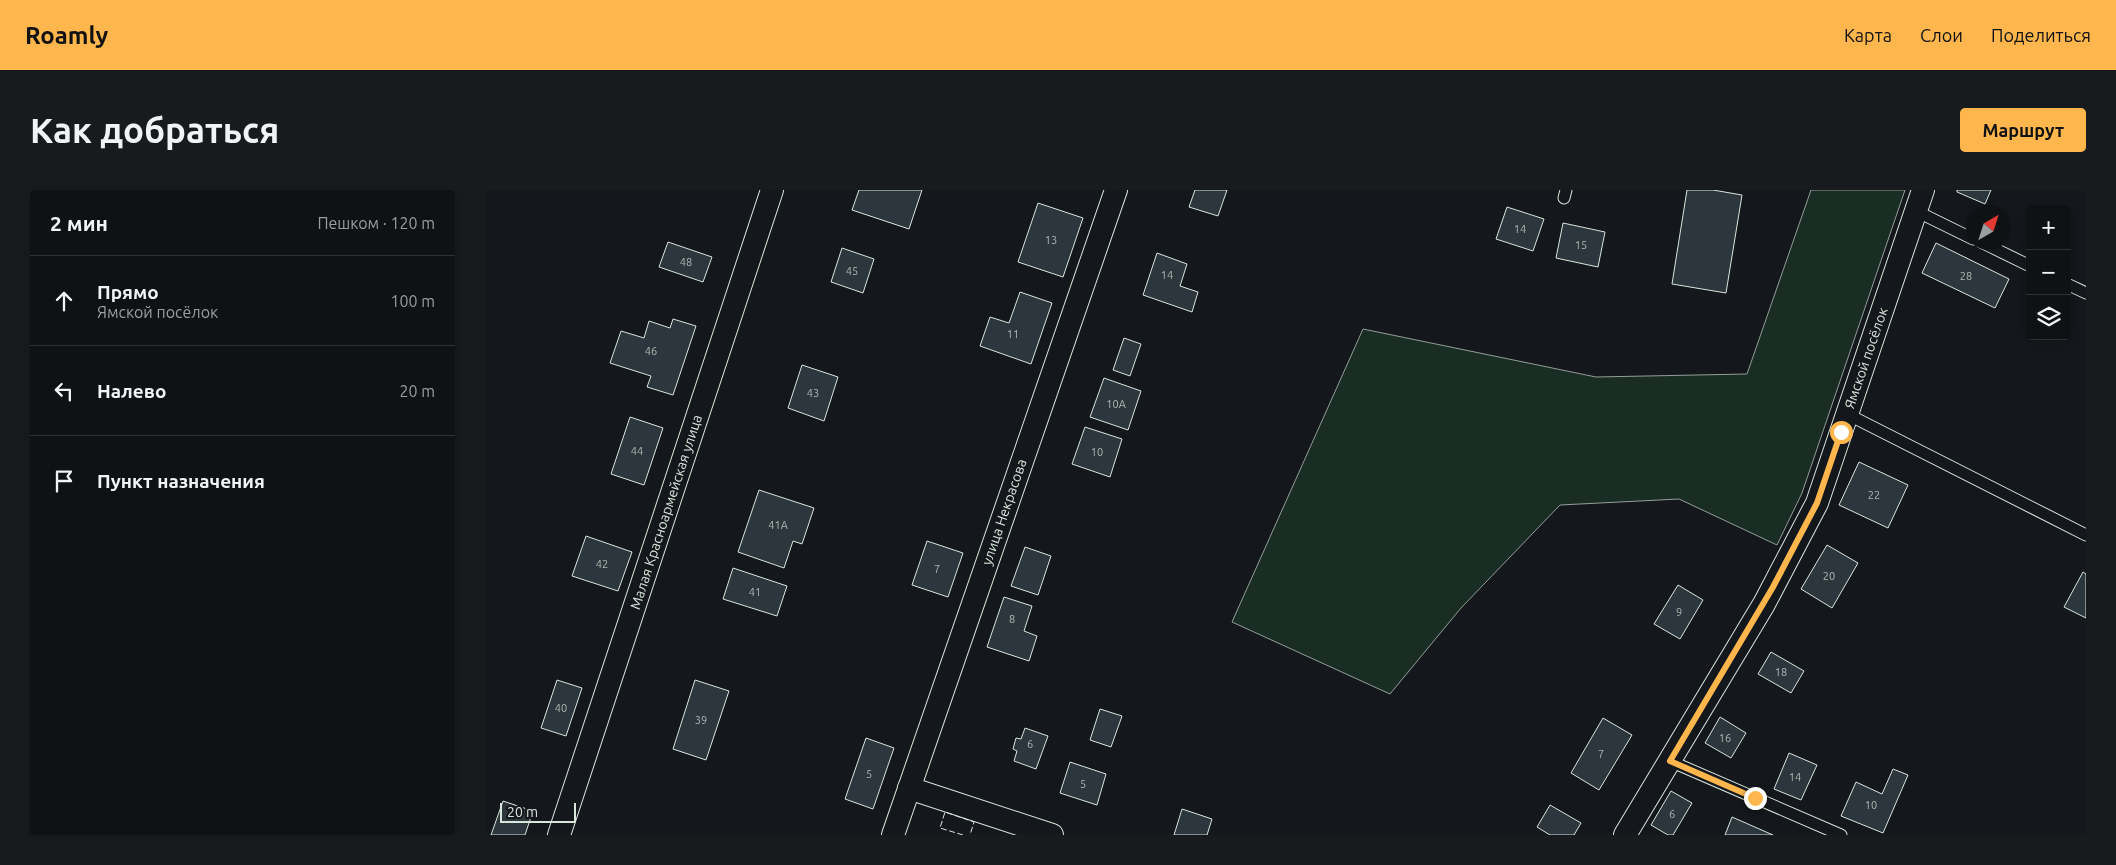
<!DOCTYPE html>
<html lang="ru">
<head>
<meta charset="utf-8">
<style>
  :root { --surface:#0f1215; --page:#181b1e; --text:#f1f3f6; --muted:#9b9ea0; --line:#2f3234; --accent:#ffb74d }
  body { margin:0; font-family:Ubuntu,sans-serif; background:var(--page); color:var(--text) }
  .controls { position:absolute; right:15px; top:15px; display:grid; overflow:hidden; border-radius:5px; box-shadow:0 2px 8px #0003 }
  .controls button { width:45px; height:45px; display:grid; place-items:center; padding:0; border:0; border-bottom:1px solid var(--line); background:var(--surface); color:var(--text); font:25px sans-serif }
  .compass { position:absolute; left:1481px; top:15px; width:45px; height:45px; border-radius:50%; background:var(--surface); box-shadow:0 2px 8px #0003; rotate:39deg }
  .scale { position:absolute; left:15px; bottom:12px; width:76px; box-sizing:border-box; padding-left:5px; border:2px solid #d8e6dc; border-top:0; font-size:14px; line-height:18px; white-space:nowrap; color:#d8e6dc; -webkit-text-stroke:4px #14181c; paint-order:stroke }
  .stop { position:absolute; width:15px; height:15px; margin:-11px; border:4px solid #ffb74d; border-radius:50%; background:#fff }
  .stop.end { background:#ffb74d; border-color:#fff; box-shadow:0 1px 5px #0008 }
  .list { margin:0; padding:0; list-style:none }
  h2 { display:flex; justify-content:space-between; align-items:center; height:65px; margin:0; padding:0 20px; font-size:21px }
  h2 small { font-size:16px; font-weight:400; color:var(--muted) }
  .list li { display:grid; grid-template-columns:32px 1fr auto; gap:15px; align-items:center; box-sizing:border-box; height:90px; padding:0 20px; border-top:1px solid var(--line) }
  .list b { display:block; font-size:19px; white-space:nowrap }
  .list p { margin:0; font-size:16px; white-space:nowrap; color:var(--muted) }
  .list em { font-size:16px; font-style:normal; color:var(--muted) }
  .icon { flex:none; width:28px; height:28px; fill:none; stroke:currentColor; stroke-width:2; stroke-linecap:round; stroke-linejoin:round }
  .map { position:relative; flex:none; width:1601px; height:645px; overflow:hidden; border-radius:5px }
  header { display:flex; align-items:center; gap:30px; box-sizing:border-box; height:70px; padding:0 25px; background:var(--accent); color:#111 }
  header strong { font-size:24px }
  nav { display:flex; gap:28px; margin-inline-start:auto; font-size:18px }
  .intro { display:flex; align-items:center; justify-content:space-between; box-sizing:border-box; height:120px; padding:0 30px }
  h1 { margin:0; font-size:35px }
  .button { padding:12px 22px; border-radius:5px; background:var(--accent); color:#111; font-size:18px; font-weight:700 }
  main { display:flex; gap:30px; padding:0 30px }
  aside { flex:1; background:var(--surface); border-radius:5px; box-shadow:0 2px 8px #0003 }
  .map>svg:first-child { display:block }
  .green { fill:#1a2d24; stroke:#939e99 }
  .building { fill:#2c363c; stroke:#d8e6dc }
  .lines { fill:none; stroke-linecap:round; stroke-linejoin:round }
  .service-casing { stroke:#d8e6dc; stroke-width:13 }
  .minor-casing { stroke:#d8e6dc; stroke-width:24 }
  .service { stroke:#14181c; stroke-width:11 }
  .minor { stroke:#14181c; stroke-width:22 }
  .fence { stroke:#d8e6dc; stroke-width:1; stroke-dasharray:6 2.5; stroke-linecap:butt }
  .route { stroke:#ffb74d; stroke-width:6 }
  .labels { text-anchor:middle; dominant-baseline:central; stroke-width:4; stroke-linejoin:round; paint-order:stroke }
  .number-label { font-size:11px; fill:#adbab4 }
  .street-label { font-size:14px; fill:#d8e6dc; stroke:#14181c }
</style>
</head>
<body>
<header>
<strong>Roamly</strong>
<nav><a>Карта</a><a>Слои</a><a>Поделиться</a></nav>
</header>
<div class="intro"><h1>Как добраться</h1><a class="button">Маршрут</a></div>
<main>
<aside>
<h2>2 мин<small>Пешком · 120 m</small></h2>
<ul class="list">
<li><svg class="icon" aria-label="ahead" viewBox="0 0 24 24"><path d="M12 20V5M6 11l6-6 6 6"/></svg><div><b>Прямо</b><p>Ямской посёлок</p></div><em>100 m</em></li>
<li><svg class="icon" aria-label="left" viewBox="0 0 24 24"><path d="M17 20v-9H6M10 6l-5 5 5 5"/></svg><div><b>Налево</b></div><em>20 m</em></li>
<li><svg class="icon" aria-label="arrive" viewBox="0 0 24 24"><path d="M6 21V4h12l-3 4 3 4H6"/></svg><div><b>Пункт назначения</b></div></li>
</ul>
</aside>
<div class="map">
<svg width="1601" height="645" viewBox="0 0 1601 645">
  <rect width="100%" height="100%" fill="#14181c"/>
  <polygon class="green" points="1326,0 1420,0 1317,303 1292,355 1194,309 1075,315 976,418 905,504 747,432 878,139 1111,187 1262,184"/>
  <g class="building">
    <polygon points="374,0 437,0 424,39 367,20"/>
    <polygon points="710,0 742,0 733,26 704,17"/>
    <polygon points="1202,0 1228,0 1257,5 1241,103 1187,94"/>
    <polygon points="1472,0 1506,0 1500,14 1472,2"/>
    <polygon points="553,13 598,28 578,87 533,72"/>
    <polygon points="1022,17 1059,29 1048,61 1011,49"/>
    <polygon points="1078,33 1120,42 1113,77 1071,68"/>
    <polygon points="183,52 227,67 218,92 174,77"/>
    <polygon points="1451,53 1524,89 1510,118 1437,83"/>
    <polygon points="357,58 389,69 378,103 346,92"/>
    <polygon points="672,63 702,74 695,96 713,102 707,122 658,105"/>
    <polygon points="535,102 567,113 546,174 495,156 505,127 524,133"/>
    <polygon points="188,129 211,136 188,205 162,197 166,186 125,173 136,141 159,148 164,131 185,138"/>
    <polygon points="639,148 656,154 645,186 628,180"/>
    <polygon points="317,175 353,187 339,231 303,218"/>
    <polygon points="619,188 656,201 643,240 605,227"/>
    <polygon points="145,227 178,238 159,295 126,284"/>
    <polygon points="600,237 637,249 625,287 587,274"/>
    <polygon points="1374,272 1423,295 1403,338 1354,315"/>
    <polygon points="274,300 329,318 317,354 308,351 299,378 253,362"/>
    <polygon points="101,346 147,362 133,401 87,386"/>
    <polygon points="442,351 478,363 463,407 427,395"/>
    <polygon points="1342,355 1373,373 1347,418 1316,399"/>
    <polygon points="540,357 566,366 553,405 526,396"/>
    <polygon points="248,378 302,396 292,426 238,409"/>
    <polygon points="1598,382 1601,384 1601,428 1579,417"/>
    <polygon points="1193,395 1218,410 1195,449 1169,434"/>
    <polygon points="519,407 547,416 539,441 552,446 544,471 502,457"/>
    <polygon points="1286,462 1319,481 1306,503 1273,484"/>
    <polygon points="72,490 97,498 81,546 56,538"/>
    <polygon points="210,490 244,501 221,570 188,559"/>
    <polygon points="615,519 637,526 626,557 605,550"/>
    <polygon points="1235,527 1261,543 1246,568 1220,553"/>
    <polygon points="1118,528 1147,545 1114,600 1086,583"/>
    <polygon points="540,538 563,546 551,579 529,571 532,561 528,559 531,548 536,549"/>
    <polygon points="381,548 409,558 388,619 360,609"/>
    <polygon points="1304,563 1332,575 1316,610 1289,599"/>
    <polygon points="585,572 621,584 612,615 575,603"/>
    <polygon points="1408,579 1423,585 1398,643 1356,626 1371,592 1397,604"/>
    <polygon points="1186,601 1207,613 1188,645 1183,645 1166,635"/>
    <polygon points="18,611 48,621 40,645 6,645"/>
    <polygon points="1065,615 1096,633 1089,645 1065,645 1052,637"/>
    <polygon points="697,619 727,629 722,645 689,645"/>
    <polygon points="1247,627 1288,645 1240,645"/>
  </g>
  <g class="lines">
    <defs>
      <g id="service">
        <polyline points="1079,8 1081,0"/>
        <polyline points="1431,21 1488,49"/>
        <polyline points="1496,52 1545,76"/>
        <polyline points="1582,94 1601,103"/>
        <polyline points="1362,224 1601,345"/>
        <polyline points="1185,571 1356,645"/>
      </g>
      <g id="minor">
        <polyline points="424,598 567,645"/>
        <polyline points="74,645 287,0"/>
        <polyline points="408,645 631,0"/>
        <polyline points="1140,645 1279,414 1332,313 1438,0"/>
      </g>
    </defs>
    <use href="#service" class="service-casing"/>
    <use href="#minor" class="minor-casing"/>
    <use href="#service" class="service"/>
    <use href="#minor" class="minor"/>
    <polyline class="fence" points="478,645 455,638 460,622 489,632 485,645"/>
  </g>
  <g class="lines">
    <polyline class="route" points="1270,608 1185,571 1288,397 1332,313 1356,242"/>
  </g>
  <g class="labels">
    <g class="number-label">
      <text x="1035" y="39">14</text>
      <text x="566" y="50">13</text>
      <text x="1096" y="55">15</text>
      <text x="201" y="72">48</text>
      <text x="367" y="81">45</text>
      <text x="682" y="85">14</text>
      <text x="1481" y="86">28</text>
      <text x="528" y="144">11</text>
      <text x="166" y="161">46</text>
      <text x="328" y="203">43</text>
      <text x="631" y="214">10А</text>
      <text x="152" y="261">44</text>
      <text x="612" y="262">10</text>
      <text x="1389" y="305">22</text>
      <text x="293" y="335">41А</text>
      <text x="117" y="374">42</text>
      <text x="452" y="379">7</text>
      <text x="1344" y="386">20</text>
      <text x="270" y="402">41</text>
      <text x="1194" y="422">9</text>
      <text x="527" y="429">8</text>
      <text x="1296" y="482">18</text>
      <text x="76" y="518">40</text>
      <text x="216" y="530">39</text>
      <text x="1240" y="548">16</text>
      <text x="545" y="554">6</text>
      <text x="1116" y="564">7</text>
      <text x="384" y="584">5</text>
      <text x="1310" y="587">14</text>
      <text x="598" y="594">5</text>
      <text x="1386" y="615">10</text>
      <text x="1187" y="624">6</text>
    </g>
    <g class="street-label">
      <text transform="translate(1381 168) rotate(-71)">Ямской посёлок</text>
      <text transform="translate(181 322) rotate(-72)">Малая Красноармейская улица</text>
      <text transform="translate(519 322) rotate(-71)">улица Некрасова</text>
    </g>
  </g>
</svg>
<div class="controls">
<button>+</button>
<button>−</button>
<button><svg class="icon" aria-label="layers" viewBox="0 0 24 24"><path d="M12 4l9 5-9 5-9-5zM3 14l9 5 9-5"/></svg></button>
</div>
<svg class="compass" viewBox="-18 -18 36 36"><path d="M0-13l5 13h-10z" fill="#e53935"/><path d="M0 13l5-13h-10z" fill="#9b9ea0"/></svg>
<div class="scale">20 m</div>
<div class="stop" style="left:1356px;top:242px"></div>
<div class="stop end" style="left:1270px;top:608px"></div>
</div>
</main>
</body>
</html>
